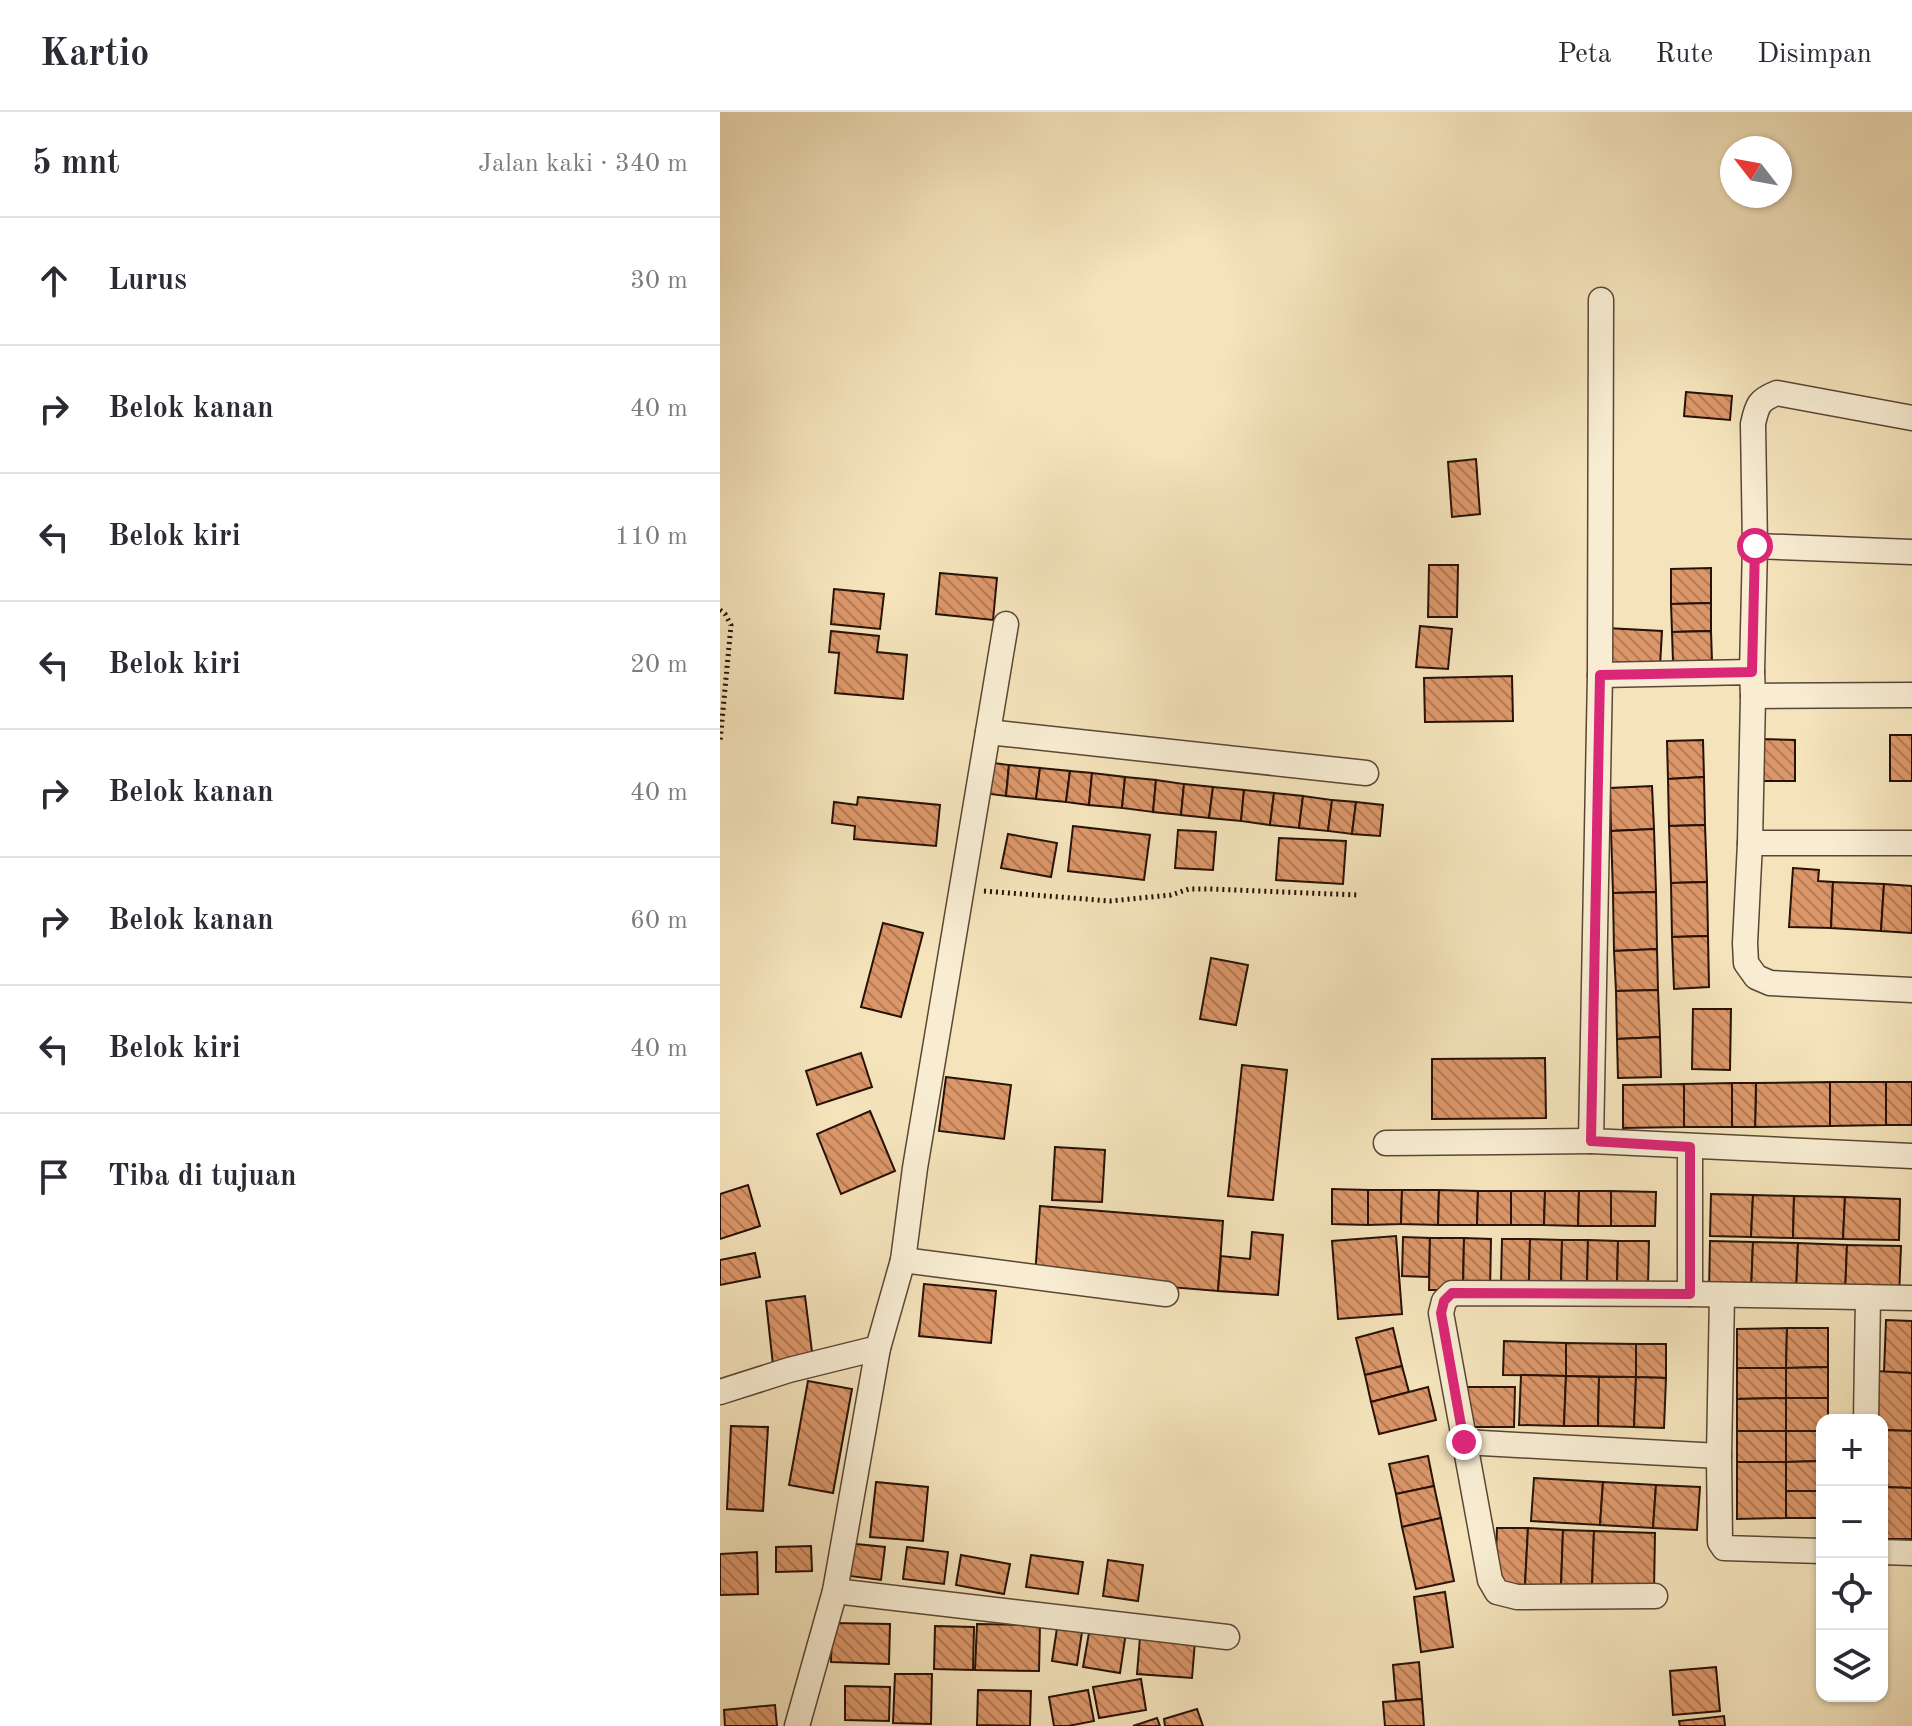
<!DOCTYPE html>
<html lang="id">
<head>
<meta charset="utf-8">
<style>
  :root { --surface:#fff; --page:#f2f2f3; --text:#2b2b33; --muted:#7c7c81; --line:#e1e1e2 }
  body { margin:0; font-family:"Old Standard TT",serif; background:var(--page); color:var(--text) }
  .controls { position:absolute; right:24px; bottom:24px; display:grid; overflow:hidden; border-radius:16px; box-shadow:0 2px 6px #0004 }
  .controls button { width:72px; height:72px; display:grid; place-items:center; padding:0; border:0; border-bottom:2px solid var(--line); background:var(--surface); color:var(--text); font:40px sans-serif }
  .compass { position:absolute; left:1000px; top:24px; width:72px; height:72px; border-radius:50%; background:var(--surface); box-shadow:0 2px 6px #0004; rotate:301deg }
  .stop { position:absolute; width:24px; height:24px; margin:-18px; border:6px solid #db2777; border-radius:50%; background:#fff }
  .stop.end { background:#db2777; border-color:#fff; box-shadow:0 2px 8px #0008 }
  .list { margin:0; padding:0; list-style:none }
  h2 { display:flex; justify-content:space-between; align-items:center; height:104px; margin:0; padding:0 32px; font-size:34px }
  h2 small { font-size:26px; font-weight:400; color:var(--muted) }
  .list li { display:grid; grid-template-columns:52px 1fr auto; gap:24px; align-items:center; box-sizing:border-box; height:128px; padding:0 32px; border-top:2px solid var(--line) }
  .list b { display:block; font-size:30px; white-space:nowrap }
  .list em { font-size:26px; font-style:normal; color:var(--muted) }
  .icon { flex:none; width:44px; height:44px; fill:none; stroke:currentColor; stroke-width:2; stroke-linecap:round; stroke-linejoin:round }
  .map { position:relative; flex:none; width:1192px; height:1614px; overflow:hidden }
  header { display:flex; align-items:center; gap:48px; box-sizing:border-box; height:112px; padding:0 40px; background:var(--surface); border-bottom:2px solid var(--line) }
  header strong { font-size:38px }
  nav { display:flex; gap:44px; margin-inline-start:auto; font-size:28px }
  main { display:flex }
  aside { flex:1; background:var(--surface) }
  .map>svg:first-child { display:block }
  .building { fill:url(#building-back-hatch); stroke:#281107; stroke-width:2 }
  .lines { fill:none; stroke-linecap:round; stroke-linejoin:round }
  .street-casing { stroke:#5b4634; stroke-width:27 }
  .path { stroke:#281107; stroke-width:5; stroke-dasharray:2 4; stroke-linecap:butt }
  .street { stroke:#f8edd3; stroke-width:24 }
  .route { stroke:#db2777; stroke-width:10 }
</style>
</head>
<body>
<header>
<strong>Kartio</strong>
<nav><a>Peta</a><a>Rute</a><a>Disimpan</a></nav>
</header>
<main>
<aside>
<h2>5 mnt<small>Jalan kaki · 340 m</small></h2>
<ul class="list">
<li><svg class="icon" aria-label="ahead" viewBox="0 0 24 24"><path d="M12 20V5M6 11l6-6 6 6"/></svg><div><b>Lurus</b></div><em>30 m</em></li>
<li><svg class="icon" aria-label="right" viewBox="0 0 24 24"><path d="M7 20v-9h11M14 6l5 5-5 5"/></svg><div><b>Belok kanan</b></div><em>40 m</em></li>
<li><svg class="icon" aria-label="left" viewBox="0 0 24 24"><path d="M17 20v-9H6M10 6l-5 5 5 5"/></svg><div><b>Belok kiri</b></div><em>110 m</em></li>
<li><svg class="icon" aria-label="left" viewBox="0 0 24 24"><path d="M17 20v-9H6M10 6l-5 5 5 5"/></svg><div><b>Belok kiri</b></div><em>20 m</em></li>
<li><svg class="icon" aria-label="right" viewBox="0 0 24 24"><path d="M7 20v-9h11M14 6l5 5-5 5"/></svg><div><b>Belok kanan</b></div><em>40 m</em></li>
<li><svg class="icon" aria-label="right" viewBox="0 0 24 24"><path d="M7 20v-9h11M14 6l5 5-5 5"/></svg><div><b>Belok kanan</b></div><em>60 m</em></li>
<li><svg class="icon" aria-label="left" viewBox="0 0 24 24"><path d="M17 20v-9H6M10 6l-5 5 5 5"/></svg><div><b>Belok kiri</b></div><em>40 m</em></li>
<li><svg class="icon" aria-label="arrive" viewBox="0 0 24 24"><path d="M6 21V4h12l-3 4 3 4H6"/></svg><div><b>Tiba di tujuan</b></div></li>
</ul>
</aside>
<div class="map">
<svg width="1192" height="1614" viewBox="0 0 1192 1614">
  <defs>
    <pattern id="building-back-hatch" width="6" height="6" patternUnits="userSpaceOnUse" patternTransform="scale(2)"><rect width="6" height="6" fill="#db976a"/><path d="M-1 5l2 2M0 0l6 6M5-1l2 2" fill="none" stroke="#b27a55"/></pattern>
  </defs>
  <rect width="100%" height="100%" fill="#f4e3bb"/>
  <filter id="stains"><feTurbulence type="fractalNoise" baseFrequency=".0025" numOctaves="4"/><feColorMatrix values="0 0 0 0 .2 0 0 0 0 .09 0 0 0 0 .02 0 0 0 .5 -.17"/></filter>
  <radialGradient id="worn" r=".72"><stop offset=".6" stop-color="#630" stop-opacity="0"/><stop offset="1" stop-color="#630" stop-opacity=".3"/></radialGradient>
  <g class="building">
    <polygon points="966,280 1012,284 1010,308 964,304"/>
    <polygon points="756,347 760,402 732,405 728,350"/>
    <polygon points="709,453 738,453 737,505 708,505"/>
    <polygon points="991,456 991,491 951,492 951,457"/>
    <polygon points="220,461 277,466 273,508 216,502"/>
    <polygon points="114,477 164,482 160,517 111,512"/>
    <polygon points="991,491 991,519 952,520 951,492"/>
    <polygon points="700,514 732,517 728,557 696,555"/>
    <polygon points="886,516 942,519 940,554 884,552"/>
    <polygon points="111,519 159,524 157,540 187,543 183,587 115,581 119,541 109,540"/>
    <polygon points="991,519 992,550 953,550 952,520"/>
    <polygon points="792,564 793,609 705,610 704,566"/>
    <rect x="1170" y="623" width="22" height="46"/>
    <polygon points="1040,627 1075,628 1075,669 1040,669"/>
    <polygon points="983,628 984,665 948,667 947,629"/>
    <polygon points="266,650 289,653 286,684 262,681"/>
    <polygon points="289,653 320,656 316,687 286,684"/>
    <polygon points="320,656 350,659 346,690 316,687"/>
    <polygon points="350,659 372,661 369,693 346,690"/>
    <polygon points="372,661 405,665 402,696 369,693"/>
    <polygon points="405,665 436,668 433,700 402,696"/>
    <polygon points="984,665 985,713 949,714 948,667"/>
    <polygon points="436,668 464,672 461,703 433,700"/>
    <polygon points="464,672 493,675 489,706 461,703"/>
    <polygon points="932,674 934,717 891,719 890,676"/>
    <polygon points="493,675 524,678 521,709 489,706"/>
    <polygon points="524,678 554,681 550,713 521,709"/>
    <polygon points="554,681 583,684 579,716 550,713"/>
    <polygon points="583,684 612,688 608,719 579,716"/>
    <polygon points="138,685 220,693 216,734 134,727 135,714 112,711 114,690 137,693"/>
    <polygon points="612,688 636,690 632,722 608,719"/>
    <polygon points="636,690 663,693 660,724 632,722"/>
    <polygon points="985,713 987,770 951,771 949,714"/>
    <polygon points="353,714 430,723 424,768 348,759"/>
    <polygon points="934,717 936,780 893,781 891,719"/>
    <polygon points="458,718 496,720 493,758 455,756"/>
    <polygon points="288,722 337,731 331,765 281,756"/>
    <polygon points="559,726 626,729 623,772 556,768"/>
    <polygon points="1073,756 1099,758 1098,769 1113,770 1111,816 1069,815"/>
    <polygon points="987,770 988,824 952,825 951,771"/>
    <polygon points="1113,770 1164,772 1161,819 1111,816"/>
    <polygon points="1164,772 1192,774 1192,821 1161,819"/>
    <polygon points="936,780 937,837 894,839 893,781"/>
    <polygon points="163,811 203,821 181,905 141,895"/>
    <polygon points="988,824 989,875 954,877 952,825"/>
    <polygon points="937,837 938,878 896,879 894,839"/>
    <polygon points="491,846 528,853 516,913 480,907"/>
    <polygon points="938,878 940,925 897,927 896,879"/>
    <polygon points="973,897 1011,897 1010,958 972,957"/>
    <polygon points="940,925 941,965 898,966 897,927"/>
    <polygon points="141,941 152,975 97,993 86,959"/>
    <polygon points="825,946 826,1006 712,1007 712,947"/>
    <polygon points="522,953 567,958 553,1088 508,1084"/>
    <polygon points="226,965 291,973 284,1027 219,1019"/>
    <polygon points="1110,970 1110,1014 1035,1015 1036,971"/>
    <polygon points="1110,970 1166,970 1166,1013 1110,1014"/>
    <rect x="1166" y="970" width="26" height="43"/>
    <polygon points="1012,971 1012,1015 964,1015 964,972"/>
    <polygon points="1012,971 1036,971 1035,1015 1012,1015"/>
    <polygon points="964,972 964,1015 903,1016 903,973"/>
    <polygon points="150,999 175,1059 121,1082 97,1022"/>
    <polygon points="335,1035 385,1038 382,1090 332,1088"/>
    <polygon points="28,1073 40,1114 0,1127 0,1082"/>
    <polygon points="612,1077 648,1078 648,1113 612,1112"/>
    <polygon points="648,1078 682,1078 681,1112 648,1113"/>
    <polygon points="682,1078 719,1078 718,1113 681,1112"/>
    <polygon points="719,1078 758,1079 757,1113 718,1113"/>
    <polygon points="758,1079 791,1079 791,1113 757,1113"/>
    <polygon points="791,1079 825,1079 824,1113 791,1113"/>
    <polygon points="825,1079 859,1079 858,1114 824,1113"/>
    <polygon points="859,1079 891,1079 891,1114 858,1114"/>
    <polygon points="891,1079 936,1080 935,1114 891,1114"/>
    <polygon points="991,1082 1033,1083 1031,1125 990,1124"/>
    <polygon points="1033,1083 1074,1084 1073,1126 1031,1125"/>
    <polygon points="1074,1084 1125,1085 1123,1127 1073,1126"/>
    <polygon points="1125,1085 1180,1087 1179,1128 1123,1127"/>
    <polygon points="320,1094 503,1109 498,1179 315,1164"/>
    <polygon points="532,1120 563,1123 558,1183 498,1179 501,1144 530,1147"/>
    <polygon points="676,1124 682,1202 618,1207 612,1129"/>
    <polygon points="683,1125 710,1126 709,1165 682,1164"/>
    <polygon points="710,1126 744,1126 743,1178 709,1178"/>
    <polygon points="744,1126 771,1127 770,1179 743,1178"/>
    <polygon points="782,1127 810,1127 809,1171 781,1171"/>
    <polygon points="810,1127 842,1128 841,1172 809,1171"/>
    <polygon points="842,1128 868,1128 867,1172 841,1172"/>
    <polygon points="868,1128 898,1129 897,1173 867,1172"/>
    <polygon points="898,1129 929,1129 928,1173 897,1173"/>
    <polygon points="990,1129 1033,1130 1031,1180 989,1179"/>
    <polygon points="1033,1130 1078,1131 1076,1182 1031,1180"/>
    <polygon points="1078,1131 1127,1133 1125,1183 1076,1182"/>
    <polygon points="1127,1133 1181,1134 1179,1185 1125,1183"/>
    <polygon points="35,1141 40,1165 0,1173 0,1148"/>
    <polygon points="204,1172 276,1179 271,1231 199,1224"/>
    <polygon points="85,1184 93,1248 53,1253 46,1189"/>
    <polygon points="1166,1208 1192,1209 1192,1261 1164,1260"/>
    <polygon points="673,1216 682,1254 645,1263 636,1226"/>
    <polygon points="1067,1216 1066,1256 1017,1256 1017,1217"/>
    <polygon points="1067,1216 1108,1216 1108,1255 1066,1256"/>
    <polygon points="784,1229 846,1231 846,1264 783,1263"/>
    <polygon points="846,1231 916,1232 916,1265 846,1264"/>
    <polygon points="916,1232 946,1232 946,1266 916,1265"/>
    <polygon points="682,1254 689,1280 651,1290 645,1263"/>
    <polygon points="1108,1255 1108,1286 1066,1286 1066,1256"/>
    <polygon points="1017,1256 1066,1256 1066,1286 1017,1287"/>
    <polygon points="1156,1259 1192,1261 1192,1319 1162,1318 1162,1308 1154,1308"/>
    <polygon points="801,1263 846,1264 844,1314 799,1313"/>
    <polygon points="846,1264 879,1265 878,1314 844,1314"/>
    <polygon points="879,1265 916,1265 914,1315 878,1314"/>
    <polygon points="916,1265 946,1266 944,1316 914,1315"/>
    <polygon points="88,1269 132,1277 113,1381 69,1373"/>
    <polygon points="708,1275 716,1308 659,1322 651,1290"/>
    <polygon points="747,1275 795,1275 794,1315 746,1315"/>
    <polygon points="1066,1286 1066,1319 1017,1319 1017,1287"/>
    <polygon points="1066,1286 1108,1286 1108,1308 1102,1308 1102,1319 1066,1319"/>
    <polygon points="11,1314 48,1315 43,1399 7,1397"/>
    <polygon points="1162,1318 1192,1319 1192,1376 1162,1375"/>
    <rect x="1017" y="1319" width="49" height="31"/>
    <polygon points="1066,1319 1102,1319 1102,1349 1066,1350"/>
    <polygon points="708,1344 714,1374 676,1382 669,1352"/>
    <polygon points="1102,1349 1102,1379 1066,1379 1066,1350"/>
    <polygon points="1017,1350 1066,1350 1066,1406 1017,1407"/>
    <polygon points="814,1366 883,1370 880,1413 811,1409"/>
    <polygon points="156,1370 208,1375 203,1429 150,1425"/>
    <polygon points="883,1370 936,1373 933,1416 880,1413"/>
    <polygon points="936,1373 980,1375 977,1418 933,1416"/>
    <polygon points="714,1374 721,1406 682,1415 676,1382"/>
    <polygon points="1162,1375 1192,1376 1192,1427 1162,1427"/>
    <rect x="1066" y="1379" width="36" height="27"/>
    <polygon points="721,1406 734,1469 696,1477 682,1415"/>
    <polygon points="777,1416 808,1416 805,1473 775,1472"/>
    <polygon points="808,1416 843,1418 841,1475 805,1473"/>
    <polygon points="843,1418 874,1419 872,1475 841,1475"/>
    <polygon points="874,1419 935,1421 934,1478 872,1475"/>
    <polygon points="126,1431 165,1435 161,1468 122,1463"/>
    <polygon points="91,1434 92,1459 56,1460 56,1435"/>
    <polygon points="187,1435 228,1440 224,1472 183,1467"/>
    <polygon points="37,1440 38,1482 0,1483 0,1442"/>
    <polygon points="241,1443 290,1452 284,1482 236,1473"/>
    <polygon points="311,1443 363,1450 358,1482 306,1475"/>
    <polygon points="388,1448 423,1453 418,1489 383,1484"/>
    <polygon points="725,1480 733,1535 701,1540 694,1485"/>
    <polygon points="112,1511 170,1512 169,1552 111,1550"/>
    <polygon points="257,1512 320,1513 319,1559 255,1558"/>
    <polygon points="215,1514 254,1515 253,1558 214,1557"/>
    <polygon points="370,1515 406,1520 400,1561 363,1555"/>
    <polygon points="337,1516 362,1520 357,1553 332,1549"/>
    <polygon points="420,1525 475,1529 472,1566 417,1562"/>
    <polygon points="699,1550 702,1587 676,1589 673,1553"/>
    <polygon points="996,1555 1000,1599 953,1603 950,1559"/>
    <polygon points="175,1562 212,1562 211,1612 173,1611"/>
    <polygon points="421,1567 426,1598 379,1606 373,1575"/>
    <polygon points="125,1574 170,1575 169,1609 125,1608"/>
    <polygon points="258,1578 311,1579 310,1614 257,1613"/>
    <polygon points="368,1578 374,1609 348,1614 334,1614 329,1585"/>
    <polygon points="702,1587 704,1614 665,1614 663,1590"/>
    <polygon points="55,1593 57,1614 5,1614 4,1598"/>
    <polygon points="477,1597 483,1614 445,1614 444,1607"/>
    <polygon points="1004,1604 1005,1614 960,1614 959,1609"/>
    <polygon points="437,1606 440,1614 413,1614"/>
  </g>
  <g class="lines">
    <defs>
      <g id="street">
        <polyline points="881,188 880,563 871,1029 1192,1044"/>
        <polyline points="1035,434 1192,440"/>
        <path d="M 1032,560 L 1035,434 L 1033,312 C 1037,293 1039,288 1057,281 L 1192,306"/>
        <polyline points="880,563 1032,560 1033,584 1030,731 1025,831 1026,851 1036,865 1050,871 1192,878"/>
        <polyline points="1033,584 1192,583"/>
        <polyline points="268,620 646,661"/>
        <polyline points="1030,731 1192,731"/>
        <polyline points="666,1031 871,1029"/>
        <polyline points="183,1148 446,1182"/>
        <polyline points="970,1182 970,1035"/>
        <polyline points="1002,1183 999,1344 1000,1430 1004,1436 1102,1439"/>
        <polyline points="0,1280 69,1258 158,1236"/>
        <polyline points="1146,1308 1148,1185"/>
        <polyline points="744,1330 999,1344"/>
        <polyline points="1162,1440 1192,1441"/>
        <polyline points="115,1479 507,1525"/>
        <polyline points="935,1484 797,1485 777,1480 770,1468 721,1201 724,1189 732,1181 970,1182 1192,1186"/>
        <polyline points="77,1614 115,1479 158,1236 183,1148 195,1056 286,512"/>
      </g>
    </defs>
    <use href="#street" class="street-casing"/>
    <g class="path">
      <polyline points="0,498 5,502 11,513 0,630"/>
      <polyline points="264,779 390,789 451,783 469,777 490,777 638,783"/>
    </g>
    <use href="#street" class="street"/>
  </g>
  <g class="lines">
    <polyline class="route" points="744,1330 721,1201 724,1189 732,1181 970,1182 970,1035 871,1029 880,563 1032,560 1035,434"/>
  </g>
  <rect width="100%" height="100%" filter="url(#stains)"/>
  <rect width="100%" height="100%" fill="url(#worn)"/>
</svg>
<div class="controls">
<button>+</button>
<button>−</button>
<button><svg class="icon" aria-label="locate" viewBox="0 0 24 24"><circle cx="12" cy="12" r="6"/><path d="M12 2v4M12 18v4M2 12h4M18 12h4"/></svg></button>
<button><svg class="icon" aria-label="layers" viewBox="0 0 24 24"><path d="M12 4l9 5-9 5-9-5zM3 14l9 5 9-5"/></svg></button>
</div>
<svg class="compass" viewBox="-18 -18 36 36"><path d="M0-13l5 13h-10z" fill="#e53935"/><path d="M0 13l5-13h-10z" fill="#7c7c81"/></svg>
<div class="stop" style="left:1035px;top:434px"></div>
<div class="stop end" style="left:744px;top:1330px"></div>
</div>
</main>
</body>
</html>
